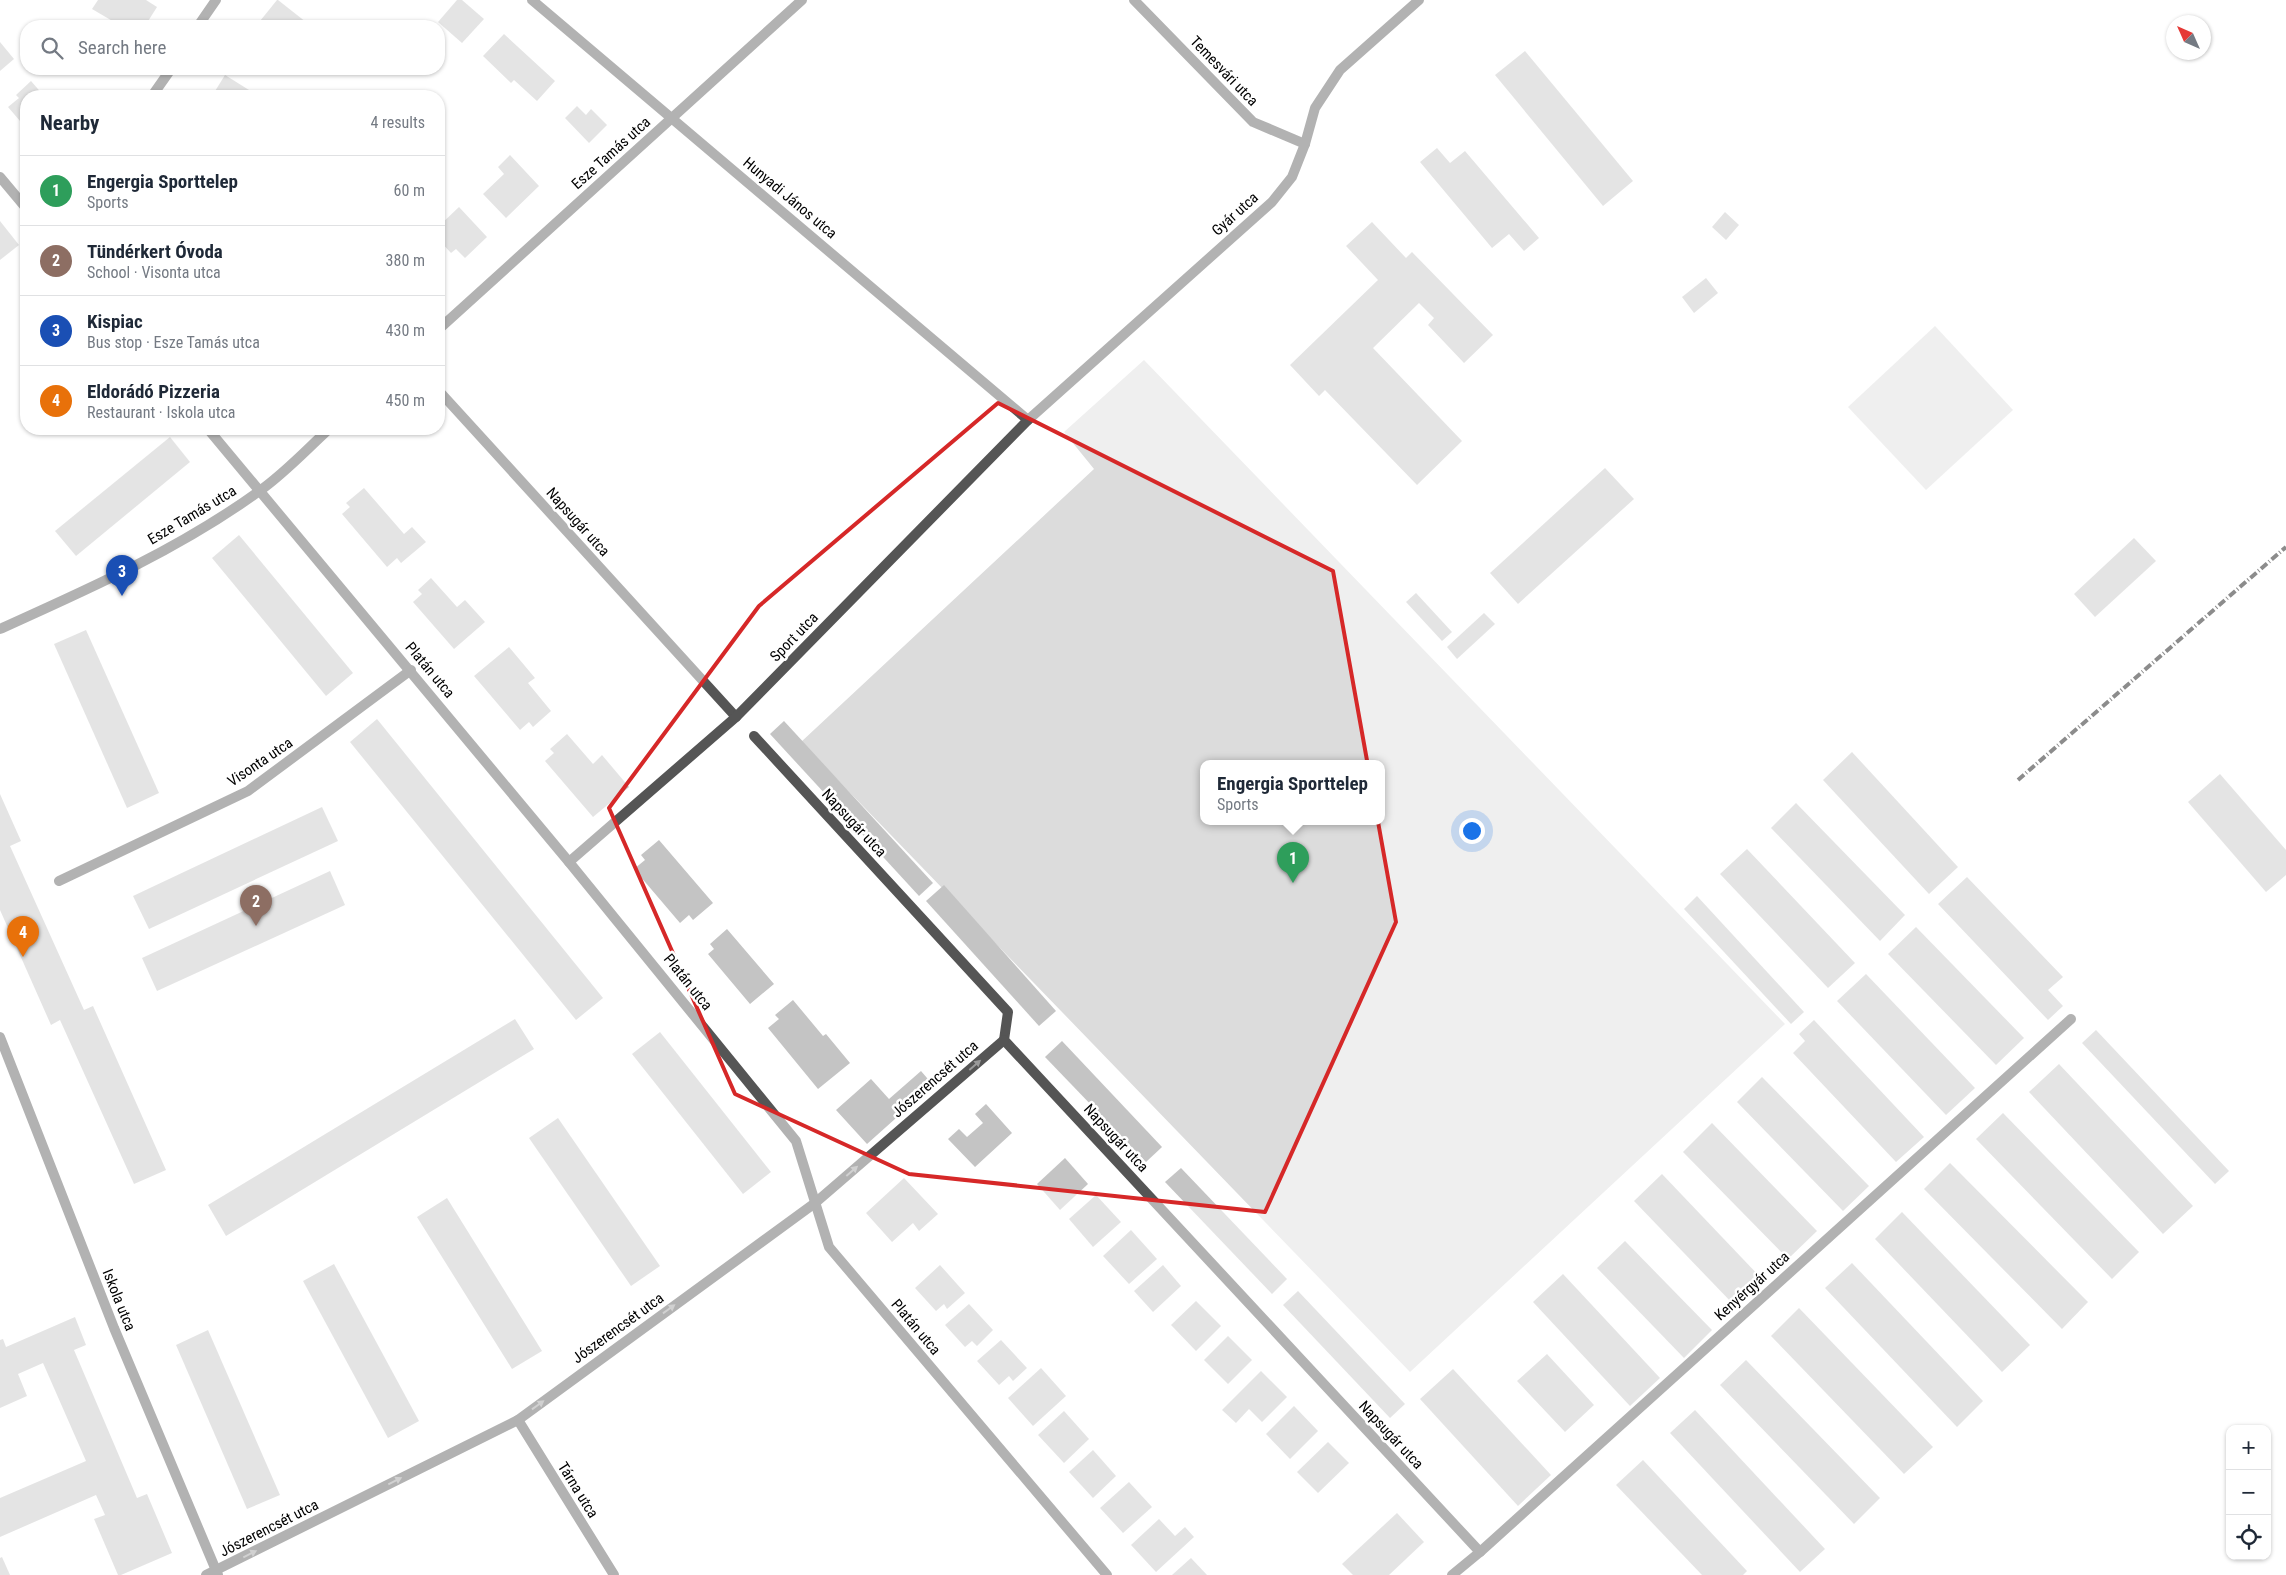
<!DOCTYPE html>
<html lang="en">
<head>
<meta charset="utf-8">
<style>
  :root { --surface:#fff; --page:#f2f2f3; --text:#1f2937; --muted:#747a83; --line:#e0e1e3; --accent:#000 }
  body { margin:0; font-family:"Roboto Condensed",sans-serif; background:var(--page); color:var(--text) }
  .controls { position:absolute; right:15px; bottom:15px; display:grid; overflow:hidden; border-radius:10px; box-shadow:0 1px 4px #0004 }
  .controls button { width:45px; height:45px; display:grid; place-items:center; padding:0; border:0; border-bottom:1px solid var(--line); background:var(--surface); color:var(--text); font:25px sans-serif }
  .compass { position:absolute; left:2166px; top:15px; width:45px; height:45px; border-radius:50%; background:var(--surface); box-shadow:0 1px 4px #0004; rotate:315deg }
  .you { position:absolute; left:1471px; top:830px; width:18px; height:18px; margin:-12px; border:4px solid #fff; border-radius:50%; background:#1a73e8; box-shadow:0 0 0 8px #1a73e833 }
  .badge { display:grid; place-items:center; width:32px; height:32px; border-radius:50%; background:var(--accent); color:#fff; font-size:16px; font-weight:700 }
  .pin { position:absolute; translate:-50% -41px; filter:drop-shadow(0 1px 2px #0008) }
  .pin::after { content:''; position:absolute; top:26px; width:18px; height:15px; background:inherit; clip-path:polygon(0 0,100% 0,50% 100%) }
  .popup { position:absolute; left:1200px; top:760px; width:185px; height:65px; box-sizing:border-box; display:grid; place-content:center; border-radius:10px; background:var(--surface); filter:drop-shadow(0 1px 4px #0005); font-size:16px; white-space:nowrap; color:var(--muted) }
  .popup b { font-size:19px; color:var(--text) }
  .popup::after { content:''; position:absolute; left:50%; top:100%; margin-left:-10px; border:10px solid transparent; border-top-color:var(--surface) }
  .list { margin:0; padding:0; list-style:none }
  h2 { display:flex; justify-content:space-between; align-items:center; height:65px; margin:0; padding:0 20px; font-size:21px }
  h2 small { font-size:16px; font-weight:400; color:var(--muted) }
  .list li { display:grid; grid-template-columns:32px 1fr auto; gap:15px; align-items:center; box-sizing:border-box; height:70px; padding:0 20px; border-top:1px solid var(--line) }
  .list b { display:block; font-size:19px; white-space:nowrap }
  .list p { margin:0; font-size:16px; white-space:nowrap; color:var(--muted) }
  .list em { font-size:16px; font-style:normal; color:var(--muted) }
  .icon { flex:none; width:28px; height:28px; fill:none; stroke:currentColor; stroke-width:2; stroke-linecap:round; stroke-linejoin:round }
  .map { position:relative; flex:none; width:2286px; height:1575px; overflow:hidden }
  .search { position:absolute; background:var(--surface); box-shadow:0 1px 4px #0004; left:20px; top:20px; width:425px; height:55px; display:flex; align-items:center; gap:12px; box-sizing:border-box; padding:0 18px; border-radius:20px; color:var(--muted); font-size:19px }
  .panel { position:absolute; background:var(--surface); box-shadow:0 1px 4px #0004; left:20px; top:90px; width:425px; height:345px; border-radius:20px }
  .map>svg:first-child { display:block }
  .pitch { fill:#dcdcdc; fill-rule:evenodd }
  .building { fill:#c4c4c4 }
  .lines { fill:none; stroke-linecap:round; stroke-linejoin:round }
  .minor { stroke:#555; stroke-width:10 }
  .tertiary { stroke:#555; stroke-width:10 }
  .rail { stroke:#000; stroke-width:4; stroke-dasharray:8 2.5 1 2.5; stroke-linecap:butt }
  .oneway { fill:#999 }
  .marked { fill:none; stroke:#d62828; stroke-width:4; stroke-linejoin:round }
  .labels { text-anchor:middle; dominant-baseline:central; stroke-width:5; stroke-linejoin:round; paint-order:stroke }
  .street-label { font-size:15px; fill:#000; stroke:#fff }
</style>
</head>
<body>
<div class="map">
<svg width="2286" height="1575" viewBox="0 0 2286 1575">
  <rect width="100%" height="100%" fill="#fff"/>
  <g class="pitch">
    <polygon points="1935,326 2013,410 1926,490 1848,407"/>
    <path d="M 1144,360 L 1785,1024 L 1410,1372 L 801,742 L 1094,469 L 1064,432 ZM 1204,764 L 1382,764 L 1382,822 L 1204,822 Z"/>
  </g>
  <g class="building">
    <polygon points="98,0 146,0 157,7 145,26 121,26 92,9"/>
    <polygon points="277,0 278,0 311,26 256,26"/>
    <polygon points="457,0 462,0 484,19 462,43 438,22"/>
    <polygon points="504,34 555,81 537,101 514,80 511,83 483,56"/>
    <polygon points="0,42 14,59 0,71"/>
    <polygon points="1525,51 1633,181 1603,206 1495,75"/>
    <polygon points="225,75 249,90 245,96 212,96"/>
    <polygon points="31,81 44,96 26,96 26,128 8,107 19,98 16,95"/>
    <polygon points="577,106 586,115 591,109 607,125 589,143 565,118"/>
    <polygon points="1437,148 1450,163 1465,151 1539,238 1524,251 1509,234 1492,248 1420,162"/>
    <polygon points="510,155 539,186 506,218 483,194 504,174 498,167"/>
    <polygon points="459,207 487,237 465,258 456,249 451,253 439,240 443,235 439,230 439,226"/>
    <polygon points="1725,212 1739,225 1726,240 1712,227"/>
    <polygon points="0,221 19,245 0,260"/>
    <polygon points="1372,222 1406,258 1412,252 1493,335 1464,363 1428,325 1434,318 1419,303 1373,348 1462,441 1417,485 1325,390 1319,396 1290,365 1378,280 1346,246"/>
    <polygon points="1706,278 1718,293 1694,313 1682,297"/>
    <polygon points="170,437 190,462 76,556 55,531"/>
    <polygon points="1605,468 1634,499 1518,604 1490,573"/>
    <polygon points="364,488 404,534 412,527 426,542 401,563 397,558 387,567 342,514 350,507 346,503"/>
    <polygon points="239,535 353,673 326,696 212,558"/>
    <polygon points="2134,538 2156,561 2095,617 2074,594"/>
    <polygon points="431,578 457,607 465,600 485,622 454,649 413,602 422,594 418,590"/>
    <polygon points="1416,593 1452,632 1442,641 1406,602"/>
    <polygon points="1484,613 1495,624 1457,659 1447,647"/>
    <polygon points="86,630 159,793 127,808 54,644"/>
    <polygon points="509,647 535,678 528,683 551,711 533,727 529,722 520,730 474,676"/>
    <polygon points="377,719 603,998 576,1020 350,742"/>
    <polygon points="784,721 933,883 919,896 770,734"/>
    <polygon points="567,734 593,764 602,755 629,787 593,817 545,761 554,753 550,749"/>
    <polygon points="1852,752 1958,867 1929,894 1823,780"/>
    <polygon points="2220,774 2286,850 2286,875 2266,892 2188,802"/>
    <polygon points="0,794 21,841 10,846 84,1010 93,1006 166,1170 134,1184 60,1020 51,1025 0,910"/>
    <polygon points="1796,803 1905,915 1880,941 1771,828"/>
    <polygon points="322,807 338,841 149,929 133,896"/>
    <polygon points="659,840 713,903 693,920 689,915 680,923 634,869 645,860 641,855"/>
    <polygon points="1747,849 1855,963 1828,988 1720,874"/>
    <polygon points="330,871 345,905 157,991 142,958"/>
    <polygon points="1967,877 2063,977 2048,990 2063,1006 2048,1020 1938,904"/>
    <polygon points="944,885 1056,1011 1039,1026 926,901"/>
    <polygon points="1697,896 1804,1012 1791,1024 1684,909"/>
    <polygon points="1916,927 2024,1038 1996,1065 1888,954"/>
    <polygon points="727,929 774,984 750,1004 708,954 714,949 710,944"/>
    <polygon points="1866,974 1975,1088 1946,1115 1837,1001"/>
    <polygon points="793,1000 823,1036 826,1034 850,1063 818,1089 768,1028 779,1019 775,1015"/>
    <polygon points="515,1019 534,1049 226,1236 208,1205"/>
    <polygon points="1814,1020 1924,1137 1896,1162 1793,1053 1805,1041 1799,1034"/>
    <polygon points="2096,1030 2229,1171 2215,1184 2082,1043"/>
    <polygon points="660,1032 771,1172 743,1194 632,1054"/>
    <polygon points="1062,1041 1162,1147 1146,1162 1045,1057"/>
    <polygon points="2059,1064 2193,1206 2163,1234 2029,1092"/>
    <polygon points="921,1071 933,1085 867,1144 836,1110 871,1079 889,1099"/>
    <polygon points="1762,1077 1869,1186 1843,1211 1737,1102"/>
    <polygon points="986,1104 1012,1133 975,1167 948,1139 959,1129 967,1137 983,1123 975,1114"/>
    <polygon points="2003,1113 2139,1252 2112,1279 1976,1139"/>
    <polygon points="558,1118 660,1266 631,1286 529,1138"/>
    <polygon points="1712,1123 1817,1231 1788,1259 1683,1152"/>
    <polygon points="1065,1158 1088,1184 1060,1210 1037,1184"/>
    <polygon points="1950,1163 2088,1302 2062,1329 1924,1189"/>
    <polygon points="1181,1168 1287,1279 1272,1294 1165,1182"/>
    <polygon points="1662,1174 1762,1279 1734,1305 1634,1201"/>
    <polygon points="904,1178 938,1214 919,1231 913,1223 892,1242 866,1213"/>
    <polygon points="1096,1195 1121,1222 1093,1247 1069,1219"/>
    <polygon points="447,1198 542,1351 512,1369 417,1217"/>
    <polygon points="1902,1212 2030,1345 2002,1372 1875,1239"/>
    <polygon points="1131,1230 1157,1259 1129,1284 1103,1256"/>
    <polygon points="1625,1241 1712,1330 1684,1358 1597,1268"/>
    <polygon points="1852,1263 1983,1401 1957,1427 1825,1288"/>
    <polygon points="334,1264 419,1421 388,1438 303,1281"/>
    <polygon points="940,1265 965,1293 947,1309 944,1304 936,1311 915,1288"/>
    <polygon points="1163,1265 1181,1286 1153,1312 1134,1291"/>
    <polygon points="1563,1274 1660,1378 1630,1406 1533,1302"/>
    <polygon points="1298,1291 1405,1404 1390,1418 1283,1305"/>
    <polygon points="1196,1301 1221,1326 1196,1351 1171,1325"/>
    <polygon points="969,1304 993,1330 977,1346 972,1341 965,1347 945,1325"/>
    <polygon points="1799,1308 1933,1447 1904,1474 1771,1336"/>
    <polygon points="75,1317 86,1345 74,1350 137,1498 147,1494 172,1553 121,1575 118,1575 94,1519 105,1515 96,1495 0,1537 0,1498 86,1461 43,1363 18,1374 27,1396 0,1408 0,1340 3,1339 6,1347"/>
    <polygon points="208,1330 280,1495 247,1509 176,1345"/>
    <polygon points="1228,1336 1252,1360 1228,1384 1204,1360"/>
    <polygon points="1001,1340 1027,1368 1013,1381 1009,1376 999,1385 977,1361"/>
    <polygon points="1547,1354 1594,1405 1565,1432 1517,1381"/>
    <polygon points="1746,1360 1880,1498 1854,1524 1720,1385"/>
    <polygon points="1041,1368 1066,1396 1033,1426 1008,1398"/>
    <polygon points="1453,1369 1551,1475 1518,1506 1420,1399"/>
    <polygon points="1261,1371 1287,1397 1262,1422 1249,1409 1236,1423 1222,1410"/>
    <polygon points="1294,1406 1318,1431 1290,1459 1266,1434"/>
    <polygon points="1695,1410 1825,1549 1800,1572 1670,1433"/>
    <polygon points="1064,1411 1089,1439 1064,1463 1038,1435"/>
    <polygon points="1328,1442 1349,1463 1318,1493 1297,1472"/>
    <polygon points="1093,1450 1116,1476 1093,1498 1069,1472"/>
    <polygon points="1643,1460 1747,1571 1743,1575 1702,1575 1616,1485"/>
    <polygon points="1129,1482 1152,1507 1123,1533 1100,1508"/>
    <polygon points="1397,1513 1424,1542 1389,1575 1353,1575 1342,1564"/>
    <polygon points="1159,1519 1175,1536 1185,1527 1194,1537 1156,1572 1131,1545"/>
    <polygon points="2,1557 10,1575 0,1575 0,1558"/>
    <polygon points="1191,1558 1207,1575 1172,1575"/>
  </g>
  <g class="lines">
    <g class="minor">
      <polyline points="532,0 1028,420"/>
      <polyline points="1134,0 1253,122 1305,144"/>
      <polyline points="198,26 216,0"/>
      <polyline points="152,96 171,69"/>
      <polyline points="439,391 736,717"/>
      <polyline points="754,736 1008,1012 1004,1040 1480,1552"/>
      <polyline points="569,862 736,717 1028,420 1272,202 1292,177 1305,144 1315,108 1340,70 1419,0"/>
      <polyline points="59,881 248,791 411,670"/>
      <polyline points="0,1037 114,1328 218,1575"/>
      <polyline points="518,1420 614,1575"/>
      <polyline points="206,1575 518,1420 815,1203 1004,1040"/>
      <polyline points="1452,1575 1480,1552 2071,1019"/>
    </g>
    <g class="tertiary">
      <polyline points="0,177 26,208"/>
      <polyline points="439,329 802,0"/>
      <polyline points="208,429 569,862 796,1141 829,1247 1107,1575"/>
      <path d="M 0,629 C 89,589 179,549 258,492 C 284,474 306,450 329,429"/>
    </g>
    <polyline class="rail" points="2018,780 2286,547"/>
  </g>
  <defs><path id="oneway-solid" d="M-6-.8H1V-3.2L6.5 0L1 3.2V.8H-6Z" transform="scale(1.25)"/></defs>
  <g class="oneway">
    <use href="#oneway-solid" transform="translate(975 1065) rotate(-41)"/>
    <use href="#oneway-solid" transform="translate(852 1171) rotate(-41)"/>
    <use href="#oneway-solid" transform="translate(669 1309) rotate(-36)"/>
    <use href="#oneway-solid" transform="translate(538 1405) rotate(-36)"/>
    <use href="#oneway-solid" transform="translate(395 1481) rotate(-27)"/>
    <use href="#oneway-solid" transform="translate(250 1554) rotate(-27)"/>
  </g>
  <path d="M0 0H2286V1575H0ZM 998,403 L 1333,571 L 1396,922 L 1265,1212 L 909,1174 L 735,1094 L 609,808 L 759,606 Z" fill="#fff" fill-opacity=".55" fill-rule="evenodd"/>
  <path class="marked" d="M 998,403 L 1333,571 L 1396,922 L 1265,1212 L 909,1174 L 735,1094 L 609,808 L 759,606 Z"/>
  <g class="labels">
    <g class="street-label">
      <text transform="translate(1224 71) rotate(46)">Temesvári utca</text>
      <text transform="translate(611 153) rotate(-42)">Esze Tamás utca</text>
      <text transform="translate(790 198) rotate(40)">Hunyadi János utca</text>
      <text transform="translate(1235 214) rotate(-42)">Gyár utca</text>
      <text transform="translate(192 515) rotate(-31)">Esze Tamás utca</text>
      <text transform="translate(578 522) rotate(48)">Napsugár utca</text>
      <text transform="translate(794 637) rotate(-46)">Sport utca</text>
      <text transform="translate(430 670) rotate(50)">Platán utca</text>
      <text transform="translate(260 762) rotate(-34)">Visonta utca</text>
      <text transform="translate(854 823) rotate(47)">Napsugár utca</text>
      <text transform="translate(688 982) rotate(51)">Platán utca</text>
      <text transform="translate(935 1079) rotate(-41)">Jószerencsét utca</text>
      <text transform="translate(1116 1138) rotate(47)">Napsugár utca</text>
      <text transform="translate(1752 1286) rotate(-42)">Kenyérgyár utca</text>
      <text transform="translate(119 1300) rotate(68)">Iskola utca</text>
      <text transform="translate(916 1327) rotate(50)">Platán utca</text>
      <text transform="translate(618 1328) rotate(-36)">Jószerencsét utca</text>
      <text transform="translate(1391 1435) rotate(47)">Napsugár utca</text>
      <text transform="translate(578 1490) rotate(58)">Tárna utca</text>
      <text transform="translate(269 1528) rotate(-27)">Jószerencsét utca</text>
    </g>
  </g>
</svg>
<div class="controls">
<button>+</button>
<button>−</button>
<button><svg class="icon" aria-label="locate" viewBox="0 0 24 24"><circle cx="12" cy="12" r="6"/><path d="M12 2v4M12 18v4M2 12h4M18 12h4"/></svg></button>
</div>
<svg class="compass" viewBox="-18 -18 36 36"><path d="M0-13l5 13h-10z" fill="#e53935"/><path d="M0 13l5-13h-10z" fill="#747a83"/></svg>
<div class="you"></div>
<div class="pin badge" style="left:1293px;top:883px;background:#2e9e5b">1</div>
<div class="popup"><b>Engergia Sporttelep</b>Sports</div>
<div class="pin badge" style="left:256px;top:926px;background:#8d6e63">2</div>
<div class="pin badge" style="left:122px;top:596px;background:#1a4fb4">3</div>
<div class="pin badge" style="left:23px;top:957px;background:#e8710a">4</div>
<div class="search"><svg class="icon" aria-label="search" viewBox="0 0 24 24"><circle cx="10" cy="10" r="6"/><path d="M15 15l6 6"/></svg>Search here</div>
<section class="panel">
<h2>Nearby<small>4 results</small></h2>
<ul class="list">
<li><span class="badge" style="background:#2e9e5b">1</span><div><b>Engergia Sporttelep</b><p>Sports</p></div><em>60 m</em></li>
<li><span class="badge" style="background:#8d6e63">2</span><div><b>Tündérkert Óvoda</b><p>School · Visonta utca</p></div><em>380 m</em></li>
<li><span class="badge" style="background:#1a4fb4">3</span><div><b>Kispiac</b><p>Bus stop · Esze Tamás utca</p></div><em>430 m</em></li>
<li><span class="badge" style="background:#e8710a">4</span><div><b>Eldorádó Pizzeria</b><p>Restaurant · Iskola utca</p></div><em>450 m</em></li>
</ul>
</section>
</div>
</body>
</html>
